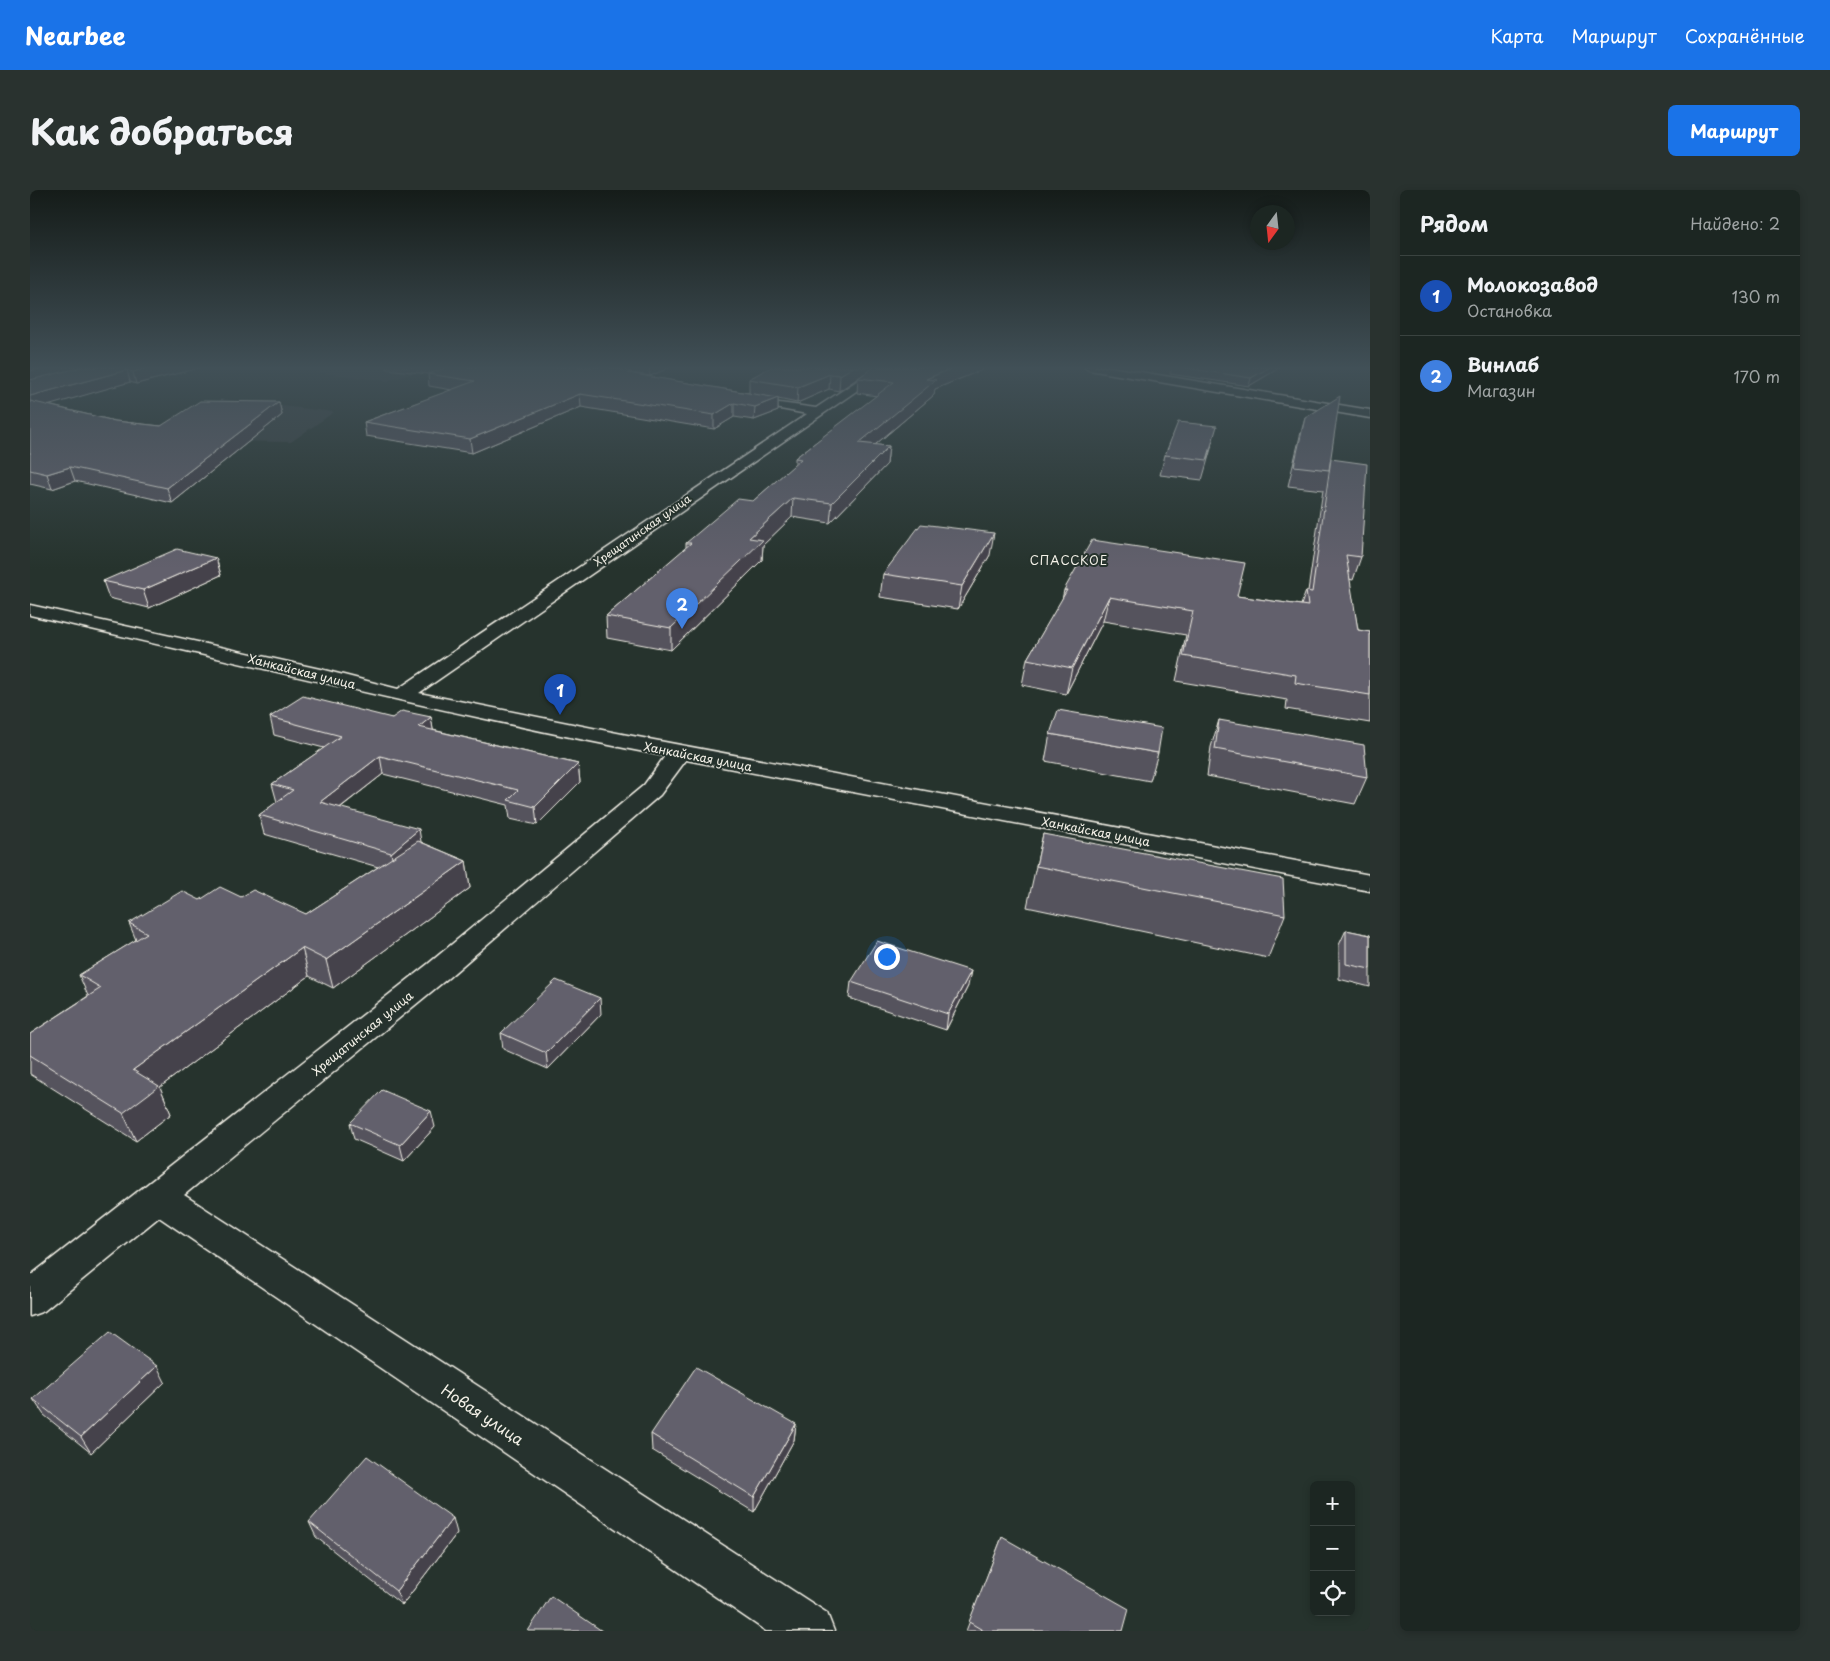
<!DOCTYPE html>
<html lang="ru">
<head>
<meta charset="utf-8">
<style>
  :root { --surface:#1c2622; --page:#29322f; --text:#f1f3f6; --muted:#a0a5a5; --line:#3a4340; --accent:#1a73e8 }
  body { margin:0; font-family:"Playpen Sans",sans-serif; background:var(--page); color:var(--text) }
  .controls { position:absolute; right:15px; bottom:15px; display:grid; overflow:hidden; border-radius:8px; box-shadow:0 2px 8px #0003 }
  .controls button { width:45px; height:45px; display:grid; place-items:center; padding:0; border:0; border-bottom:1px solid var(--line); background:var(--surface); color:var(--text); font:25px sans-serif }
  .compass { position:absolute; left:1220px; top:15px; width:45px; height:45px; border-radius:50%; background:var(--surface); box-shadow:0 2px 8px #0003; rotate:195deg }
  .you { position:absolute; left:856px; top:766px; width:18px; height:18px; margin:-12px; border:4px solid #fff; border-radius:50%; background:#1a73e8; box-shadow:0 0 0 8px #1a73e833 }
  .badge { display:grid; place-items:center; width:32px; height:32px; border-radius:50%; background:var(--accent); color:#fff; font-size:16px; font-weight:700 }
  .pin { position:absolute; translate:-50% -41px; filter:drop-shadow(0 1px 2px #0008) }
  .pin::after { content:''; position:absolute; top:26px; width:18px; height:15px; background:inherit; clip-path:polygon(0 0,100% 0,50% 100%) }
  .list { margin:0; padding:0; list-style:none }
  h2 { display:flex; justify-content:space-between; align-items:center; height:65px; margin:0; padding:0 20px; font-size:21px }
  h2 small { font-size:16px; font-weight:400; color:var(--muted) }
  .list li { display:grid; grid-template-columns:32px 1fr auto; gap:15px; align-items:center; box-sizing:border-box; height:80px; padding:0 20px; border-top:1px solid var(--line) }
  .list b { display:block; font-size:19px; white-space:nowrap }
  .list p { margin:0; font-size:16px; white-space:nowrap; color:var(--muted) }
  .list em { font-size:16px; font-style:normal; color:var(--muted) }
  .icon { flex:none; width:28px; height:28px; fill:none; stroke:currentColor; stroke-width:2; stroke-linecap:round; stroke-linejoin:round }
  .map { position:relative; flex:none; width:1340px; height:1441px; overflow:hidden; border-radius:8px }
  header { display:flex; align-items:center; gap:30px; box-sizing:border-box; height:70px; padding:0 25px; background:var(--accent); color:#fff }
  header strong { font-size:24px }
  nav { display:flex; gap:28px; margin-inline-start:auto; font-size:18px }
  .intro { display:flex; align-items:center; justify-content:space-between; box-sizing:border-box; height:120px; padding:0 30px }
  h1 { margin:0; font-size:35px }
  .button { padding:12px 22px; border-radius:8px; background:var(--accent); color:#fff; font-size:18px; font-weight:700 }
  main { display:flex; gap:30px; padding:0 30px }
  aside { flex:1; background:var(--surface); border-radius:8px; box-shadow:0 2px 8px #0003 }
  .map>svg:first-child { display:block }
  .built { fill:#384040 }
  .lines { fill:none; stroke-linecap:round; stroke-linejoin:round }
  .minor-casing { stroke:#f4f1e8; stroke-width:3 }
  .tertiary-casing { stroke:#f4f1e8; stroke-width:3 }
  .minor { fill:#26332d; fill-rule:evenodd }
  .tertiary { fill:#26332d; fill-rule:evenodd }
  .wall { fill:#54535d; stroke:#f4f1e8 }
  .shaded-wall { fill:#45434c; stroke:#f4f1e8 }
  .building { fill:#62606c; stroke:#f4f1e8 }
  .labels { text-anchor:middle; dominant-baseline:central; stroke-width:4; stroke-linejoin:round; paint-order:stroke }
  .far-street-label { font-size:11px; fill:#f4f1e8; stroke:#26332d }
  .far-quarter-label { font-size:12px; letter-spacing:1px; fill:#f4f1e8; stroke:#26332d }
  .street-label { font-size:12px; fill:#f4f1e8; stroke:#26332d }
  .near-street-label { font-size:15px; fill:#f4f1e8; stroke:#26332d }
</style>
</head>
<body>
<header>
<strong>Nearbee</strong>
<nav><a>Карта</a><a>Маршрут</a><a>Сохранённые</a></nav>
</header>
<div class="intro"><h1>Как добраться</h1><a class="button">Маршрут</a></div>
<main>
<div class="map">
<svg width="1340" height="1441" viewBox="0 0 1340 1441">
  <rect width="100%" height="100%" fill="#26332d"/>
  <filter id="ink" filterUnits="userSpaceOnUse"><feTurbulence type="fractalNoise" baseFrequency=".02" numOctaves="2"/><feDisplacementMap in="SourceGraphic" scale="10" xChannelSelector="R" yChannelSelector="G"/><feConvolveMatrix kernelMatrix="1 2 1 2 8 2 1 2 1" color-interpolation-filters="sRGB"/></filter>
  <g filter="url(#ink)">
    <g class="built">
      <polygon points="295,177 419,177 384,183 357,191 285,182"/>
      <polygon points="191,209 304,222 261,252 178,251 142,241"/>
    </g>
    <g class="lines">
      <defs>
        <path id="minor" d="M 848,177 L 861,177 L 389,503 L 592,544 L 1340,685 L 1340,701 L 656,570 L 630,605 L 418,788 L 154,1005 L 797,1423 L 804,1441 L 736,1441 L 129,1027 L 14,1121 L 0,1126 L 0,1086 L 398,774 L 614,595 L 635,566 C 422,525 212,473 0,425 L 0,415 L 290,479 L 368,499 L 777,224 L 707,211 L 707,207 L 786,218 Z"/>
        <polygon id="tertiary" points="1054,177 1080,177 1340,220 1340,228 1059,180"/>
      </defs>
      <use href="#minor" class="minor-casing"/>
      <use href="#tertiary" class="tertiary-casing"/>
      <use href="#minor" class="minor"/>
      <use href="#tertiary" class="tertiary"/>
    </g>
    <g class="wall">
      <polygon points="0,177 173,177 106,194 100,192 18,215 85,231 131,236 249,212 252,225 142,313 45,291 22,299 0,294"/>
      <polygon points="356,177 641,177 620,186 602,183 602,184 719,203 719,189 741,177 959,177 905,199 904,205 845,255 859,256 857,274 800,333 762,327 733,355 732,370 641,460 577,448 576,426 656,358 656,353 723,311 765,275 765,268 847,206 827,203 828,188 809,201 799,199 767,213 748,209 748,221 724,230 704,227 684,239 551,217 442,263 336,246 334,232 422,200 399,196 398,184 357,179"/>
      <polygon points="1142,177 1251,177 1219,196 1140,184"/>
      <polygon points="1275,228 1301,269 1331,367 1323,390 1319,389 1328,440 1340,442 1340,533 1256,519 1257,510 1146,491 1156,445 1073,431 1036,504 992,495 997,469 1032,410 1034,400 1207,406 1271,415 1276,401 1278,401 1293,300 1258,296 1270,246"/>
      <polygon points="1182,255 1172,290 1130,285 1135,265"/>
      <polygon points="960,365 928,419 850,407 853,384"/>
      <polygon points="186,368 191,385 119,418 79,408 73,391"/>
      <polygon points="240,527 362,528 401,527 403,540 548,574 550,592 507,635 480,629 478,615 353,584 310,618 436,671 440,698 303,798 279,786 130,897 141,924 106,951 0,884 0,844 58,806 49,785 106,750 99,733 170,710 211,707 276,724 348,677 234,644 229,625 247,612 242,594 294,558 244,545"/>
      <polygon points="1189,530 1337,587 1325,614 1177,586 1181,557"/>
      <polygon points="1020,544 1128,563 1120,591 1015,571"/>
      <polygon points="1013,644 1255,725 1238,768 997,717"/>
      <polygon points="1316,740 1340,745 1340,797 1309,789 1309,755"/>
      <polygon points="821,792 938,796 916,840 819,808"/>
      <polygon points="571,824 518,879 473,859 471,843"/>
      <polygon points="320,933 405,937 374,971 324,949"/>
      <polygon points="135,1192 61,1263 14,1225 3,1209"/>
      <polygon points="766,1234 764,1250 724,1322 622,1260 621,1244"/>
      <polygon points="279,1332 427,1343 372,1415 286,1347"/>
      <polygon points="972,1347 1093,1441 936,1441"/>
    </g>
    <g class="shaded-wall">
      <polygon points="18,177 72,177 0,194 0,181"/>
      <polygon points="121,177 173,177 106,194 103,182"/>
      <polygon points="619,177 641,177 620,186"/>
      <polygon points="823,177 844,177 809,201 810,185"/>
      <polygon points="925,177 959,177 905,199 904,205 827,270 829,253 896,189"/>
      <polygon points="1240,177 1251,177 1219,196 1221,188"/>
      <polygon points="97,180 100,192 0,221 0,206"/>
      <polygon points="800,184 799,199 767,213 768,197"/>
      <polygon points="550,204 551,217 442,263 440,249"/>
      <polygon points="748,208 748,221 724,230 725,217"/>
      <polygon points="249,212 252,225 142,313 137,298"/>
      <polygon points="704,213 704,227 684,239 684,225"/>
      <polygon points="859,256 857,274 800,333 802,313"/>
      <polygon points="40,277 45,291 22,299 17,284"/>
      <polygon points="763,308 762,327 733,355 732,370 641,460 641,438 719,348"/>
      <polygon points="964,343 960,365 928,419 932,396"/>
      <polygon points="186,368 191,385 119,418 113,400"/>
      <polygon points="1079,407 1073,431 1036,504 1042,478"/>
      <polygon points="401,527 404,545 389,537"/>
      <polygon points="350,566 353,584 294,630 290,612"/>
      <polygon points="548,574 550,592 507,635 505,617"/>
      <polygon points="389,639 392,658 365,682 361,663"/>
      <polygon points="436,671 440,698 303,798 296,770"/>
      <polygon points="272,758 279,786 130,897 141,924 106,951 93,923 103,880"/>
      <polygon points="941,781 938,796 916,840 918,824"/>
      <polygon points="570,808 571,824 518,879 516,863"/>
      <polygon points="401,921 405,937 374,971 370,955"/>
      <polygon points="127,1176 135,1192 61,1263 51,1247"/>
      <polygon points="766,1234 764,1250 724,1322 724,1307"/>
      <polygon points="423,1328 427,1343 372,1415 366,1401"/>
    </g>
    <g class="building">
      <polygon points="0,177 18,177 0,181"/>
      <polygon points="52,177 121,177 103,182 97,180 0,206 0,190"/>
      <polygon points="418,177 578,177 602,182 598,183 748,208 725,217 704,213 684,225 550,204 440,249 334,232 445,191 398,184"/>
      <polygon points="741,177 823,177 810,185 800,184 768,197 719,189"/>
      <polygon points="844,177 925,177 896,189 906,190 829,253 859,256 802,313 763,308 719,348 733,350 641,438 576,426 661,353 656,353 708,309 723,311 771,269 765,268 864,192 828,188"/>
      <polygon points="1149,177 1240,177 1221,188"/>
      <polygon points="1310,206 1299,280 1264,276 1275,228"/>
      <polygon points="0,211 85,231 131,236 170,211 249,212 137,298 40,277 17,284 0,280 0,263 1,263 0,263"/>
      <polygon points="1148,232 1187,236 1177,270 1135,265"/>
      <polygon points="1301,269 1337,274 1331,367 1316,365 1328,440 1340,442 1340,505 1265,493 1266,485 1153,466 1163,421 1079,407 1042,478 997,469 1037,400 1034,400 1062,350 1215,373 1207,406 1278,416 1276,401 1282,402"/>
      <polygon points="891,334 964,343 932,396 853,384"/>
      <polygon points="147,359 186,368 113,400 73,391"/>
      <polygon points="273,506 362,528 372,521 401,527 389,537 548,574 505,617 478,610 488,600 350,566 290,612 389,639 361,663 229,625 263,600 242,594 311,546 240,527"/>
      <polygon points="1028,520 1132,538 1128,563 1020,544"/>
      <polygon points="1189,530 1334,555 1337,587 1185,559"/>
      <polygon points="1013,644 1253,689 1255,725 1006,676"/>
      <polygon points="388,651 436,671 296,770 272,758 103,880 129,896 93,923 0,865 0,844 71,798 49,785 117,743 99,733 152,701 170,710 190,697 211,707 223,700 276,724"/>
      <polygon points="1316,740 1340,745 1340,779 1316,774"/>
      <polygon points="847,751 941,781 918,824 821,792"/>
      <polygon points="526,790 570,808 516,863 471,843"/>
      <polygon points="352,900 401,921 370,955 320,933"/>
      <polygon points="80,1142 127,1176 51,1247 3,1209"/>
      <polygon points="666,1177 766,1234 724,1307 621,1244"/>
      <polygon points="337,1266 423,1328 366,1401 279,1332"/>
      <polygon points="972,1347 1099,1419 1093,1441 954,1441 939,1432"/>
      <polygon points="521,1406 572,1441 498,1441"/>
    </g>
  </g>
  <linearGradient id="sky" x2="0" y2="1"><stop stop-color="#151c19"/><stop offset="0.47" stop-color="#415057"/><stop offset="1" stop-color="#415057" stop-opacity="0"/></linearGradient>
  <rect width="1340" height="379" fill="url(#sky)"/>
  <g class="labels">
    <g class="far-street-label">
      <text transform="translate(612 340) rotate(-35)">Хрещатинская улица</text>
    </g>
    <g class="far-quarter-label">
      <text x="1039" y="370">СПАССКОЕ</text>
    </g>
    <g class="street-label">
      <text transform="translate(272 481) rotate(14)">Ханкайская улица</text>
      <text transform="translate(668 566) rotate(11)">Ханкайская улица</text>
      <text transform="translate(1066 641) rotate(11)">Ханкайская улица</text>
      <text transform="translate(332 843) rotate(-39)">Хрещатинская улица</text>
    </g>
    <g class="near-street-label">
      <text transform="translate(453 1224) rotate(34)">Новая улица</text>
    </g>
  </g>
</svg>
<div class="controls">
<button>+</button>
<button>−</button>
<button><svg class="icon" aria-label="locate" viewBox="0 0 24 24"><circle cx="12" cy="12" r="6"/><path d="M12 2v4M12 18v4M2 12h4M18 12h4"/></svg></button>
</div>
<svg class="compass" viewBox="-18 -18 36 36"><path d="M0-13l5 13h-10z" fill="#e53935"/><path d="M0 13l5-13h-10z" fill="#a0a5a5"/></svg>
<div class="you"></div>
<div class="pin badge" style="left:530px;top:525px;background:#1a4fb4">1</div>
<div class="pin badge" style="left:652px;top:439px;background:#3f7fe0">2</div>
</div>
<aside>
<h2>Рядом<small>Найдено: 2</small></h2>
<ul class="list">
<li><span class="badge" style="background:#1a4fb4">1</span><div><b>Молокозавод</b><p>Остановка</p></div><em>130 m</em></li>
<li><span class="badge" style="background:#3f7fe0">2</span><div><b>Винлаб</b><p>Магазин</p></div><em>170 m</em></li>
</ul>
</aside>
</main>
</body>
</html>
